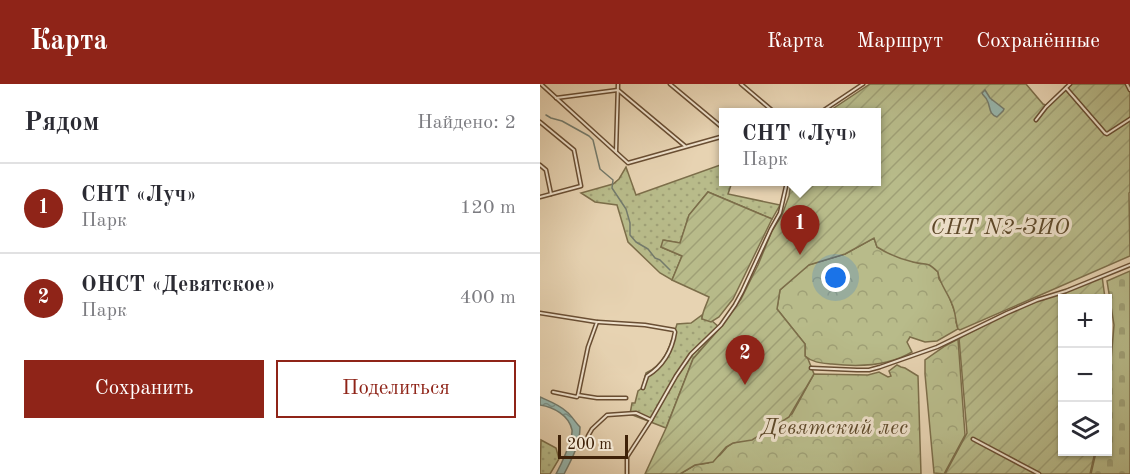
<!DOCTYPE html>
<html lang="ru">
<head>
<meta charset="utf-8">
<style>
  :root { --surface:#fff; --page:#f2f2f3; --text:#2b2b33; --muted:#7c7c81; --line:#e1e1e2; --accent:#8f2418 }
  body { margin:0; font-family:"Old Standard TT",serif; background:var(--page); color:var(--text) }
  .controls { position:absolute; right:18px; bottom:18px; display:grid; overflow:hidden; border-radius:0px; box-shadow:0 2px 4px #0004 }
  .controls button { width:54px; height:54px; display:grid; place-items:center; padding:0; border:0; border-bottom:2px solid var(--line); background:var(--surface); color:var(--text); font:30px sans-serif }
  .scale { position:absolute; left:18px; bottom:15px; width:70px; box-sizing:border-box; padding-left:6px; border:3px solid #3f2209; border-top:0; font-size:16px; line-height:21px; white-space:nowrap; color:#3f2209; -webkit-text-stroke:4px #efe2cd; paint-order:stroke }
  .you { position:absolute; left:296px; top:194px; width:21px; height:21px; margin:-15px; border:4px solid #fff; border-radius:50%; background:#1a73e8; box-shadow:0 0 0 9px #1a73e833 }
  .badge { display:grid; place-items:center; width:39px; height:39px; border-radius:50%; background:var(--accent); color:#fff; font-size:20px; font-weight:700 }
  .pin { position:absolute; translate:-50% -50px; filter:drop-shadow(0 2px 3px #0008) }
  .pin::after { content:''; position:absolute; top:32px; width:21px; height:18px; background:inherit; clip-path:polygon(0 0,100% 0,50% 100%) }
  .popup { position:absolute; left:179px; top:24px; width:162px; height:78px; box-sizing:border-box; display:grid; place-content:center; border-radius:0px; background:var(--surface); filter:drop-shadow(0 2px 4px #0005); font-size:20px; white-space:nowrap; color:var(--muted) }
  .popup b { font-size:22px; color:var(--text) }
  .popup::after { content:''; position:absolute; left:50%; top:100%; margin-left:-12px; border:12px solid transparent; border-top-color:var(--surface) }
  .list { margin:0; padding:0; list-style:none }
  h2 { display:flex; justify-content:space-between; align-items:center; height:78px; margin:0; padding:0 24px; font-size:26px }
  h2 small { font-size:20px; font-weight:400; color:var(--muted) }
  .list li { display:grid; grid-template-columns:39px 1fr auto; gap:18px; align-items:center; box-sizing:border-box; height:90px; padding:0 24px; border-top:2px solid var(--line) }
  .list b { display:block; font-size:22px; white-space:nowrap }
  .list p { margin:0; font-size:20px; white-space:nowrap; color:var(--muted) }
  .list em { font-size:20px; font-style:normal; color:var(--muted) }
  .actions { display:flex; gap:12px; padding:18px 24px }
  .actions a { flex:1; padding:14px 0; border:2px solid var(--accent); border-radius:0px; text-align:center; font-size:21px; color:var(--accent) }
  .actions .main { background:var(--accent); color:#fff }
  .icon { flex:none; width:33px; height:33px; fill:none; stroke:currentColor; stroke-width:2; stroke-linecap:round; stroke-linejoin:round }
  .map { position:relative; flex:none; width:590px; height:390px; overflow:hidden }
  header { display:flex; align-items:center; gap:36px; box-sizing:border-box; height:84px; padding:0 30px; background:var(--accent); color:#fff }
  header strong { font-size:28px }
  nav { display:flex; gap:33px; margin-inline-start:auto; font-size:21px }
  main { display:flex }
  aside { flex:1; background:var(--surface) }
  .map>svg:first-child { display:block }
  .grass { fill:url(#grass-dots); stroke:#7c6e4a; stroke-width:1.5 }
  .forest { fill:url(#forest-crowns); stroke:#7c6e4a; stroke-width:1.5 }
  .cemetery { fill:url(#cemetery-stones); stroke:#7c6e4a; stroke-width:1.5 }
  .garden { fill:url(#garden-furrows); stroke:#7c6e4a; stroke-width:1.5 }
  .water { fill:url(#water-ripples); stroke:#747b6c; stroke-width:1.5 }
  .lines { fill:none; stroke-linecap:round; stroke-linejoin:round }
  .stream { stroke:#747b6c; stroke-width:1.5 }
  .minor-casing { stroke:#694e33; stroke-width:5 }
  .minor { stroke:#efe2cd; stroke-width:2 }
  .labels { text-anchor:middle; dominant-baseline:central; stroke-width:6; stroke-linejoin:round; paint-order:stroke }
  .park-label { font-size:22px; font-style:italic; fill:#5d4829; stroke:#efe2cd }
</style>
</head>
<body>
<header>
<strong>Карта</strong>
<nav><a>Карта</a><a>Маршрут</a><a>Сохранённые</a></nav>
</header>
<main>
<aside>
<h2>Рядом<small>Найдено: 2</small></h2>
<ul class="list">
<li><span class="badge">1</span><div><b>СНТ «Луч»</b><p>Парк</p></div><em>120 m</em></li>
<li><span class="badge">2</span><div><b>ОНСТ «Девятское»</b><p>Парк</p></div><em>400 m</em></li>
</ul>
<div class="actions"><a class="main">Сохранить</a><a>Поделиться</a></div>
</aside>
<div class="map">
<svg width="590" height="390" viewBox="0 0 590 390">
  <defs>
    <pattern id="grass-dots" width="8" height="8" patternUnits="userSpaceOnUse" patternTransform="scale(1.5)"><rect width="8" height="8" fill="#b8bb8a"/><path d="M2 2h.1M6 6h.1" fill="none" stroke="#9fa076" stroke-width="1.8" stroke-linecap="round"/></pattern>
    <pattern id="forest-crowns" width="20" height="18" patternUnits="userSpaceOnUse" patternTransform="scale(1.5)"><rect width="20" height="18" fill="#b8bb8a"/><path d="M2 6a3 3 0 1 1 6 0M12 15a3 3 0 1 1 6 0" fill="none" stroke="#9fa076"/></pattern>
    <pattern id="cemetery-stones" width="16" height="16" patternUnits="userSpaceOnUse" patternTransform="scale(1.5)"><rect width="16" height="16" fill="#b8bb8a"/><path d="M2 7V4a2 2 0 0 1 4 0v3zM10 15v-3a2 2 0 0 1 4 0v3z" fill="#9fa076"/></pattern>
    <pattern id="garden-furrows" width="10" height="10" patternUnits="userSpaceOnUse" patternTransform="scale(1.5)"><rect width="10" height="10" fill="#b8bb8a"/><path d="M-1 1l2-2M0 10L10 0M9 11l2-2" fill="none" stroke="#9fa076"/></pattern>
    <pattern id="water-ripples" width="26" height="14" patternUnits="userSpaceOnUse" patternTransform="scale(1.5)"><rect width="26" height="14" fill="#97b7ae"/><path d="M2 4q2-2 4 0t4 0M15 11q2-2 4 0t4 0" fill="none" stroke="#7d948c"/></pattern>
  </defs>
  <rect width="100%" height="100%" fill="#e7d3b2"/>
  <filter id="stains"><feTurbulence type="fractalNoise" baseFrequency=".00333" numOctaves="4"/><feColorMatrix values="0 0 0 0 .2 0 0 0 0 .09 0 0 0 0 .02 0 0 0 .5 -.17"/></filter>
  <radialGradient id="worn" r=".72"><stop offset=".6" stop-color="#630" stop-opacity="0"/><stop offset="1" stop-color="#630" stop-opacity=".3"/></radialGradient>
  <g class="grass">
    <polygon points="183,80 184,98 192,98 188,110 240,121 232,135 168,108 149,131 140,159 124,156 121,163 142,172 132,196 120,189 88,158 77,121 55,118 41,109 73,100 79,95 86,83 96,111"/>
    <path d="M 162,231 L 162,235 L 172,237 L 180,244 L 153,275 L 126,344 L 90,330 L 92,319 L 95,319 L 98,307 L 102,304 L 106,289 C 126,280 131,259 137,240 L 151,239 Z"/>
    <polygon points="1,356 16,364 19,375 10,390 0,390"/>
  </g>
  <g class="forest">
    <path d="M 334,154 L 337,163 L 374,178 L 389,179 L 398,188 L 399,195 L 407,207 L 417,234 L 416,238 L 418,245 L 397,257 L 385,258 L 370,253 L 367,258 L 372,268 C 349,282 319,283 292,280 C 282,279 273,279 265,272 L 265,260 L 237,225 L 240,206 L 268,181 L 305,170 Z"/>
    <polygon points="418,255 425,351 404,390 394,389 385,290 385,276 405,262"/>
    <polygon points="357,281 361,283 365,284 378,292 381,390 140,390 155,381 168,379 180,371 187,363 193,359 201,357 252,330 274,290 328,291 339,288 348,293 351,292 349,287"/>
  </g>
  <polygon class="cemetery" points="590,187 590,390 551,390 556,368 568,368 568,312 574,241 567,197"/>
  <g class="garden">
    <path d="M 330,0 L 486,0 L 503,20 L 508,22 L 532,0 L 590,0 L 590,108 L 589,109 L 590,172 L 420,246 L 418,245 C 415,236 416,229 412,220 C 408,209 399,199 398,188 C 385,176 388,182 373,178 C 360,175 348,170 337,163 L 334,154 L 305,170 L 269,181 L 240,206 L 237,225 L 265,260 L 265,272 L 268,275 L 274,290 L 249,333 L 212,356 L 193,359 L 186,363 L 173,378 L 155,381 L 140,390 L 105,390 L 127,342 L 153,275 L 180,244 L 201,215 L 218,181 L 232,147 L 242,131 L 249,112 L 251,98 L 336,98 L 336,28 L 288,28 Z"/>
    <path d="M 168,108 L 232,135 L 193,215 L 179,233 L 171,238 L 162,235 C 162,228 167,220 169,213 L 132,196 L 142,172 L 121,163 L 123,156 L 140,159 L 149,131 Z"/>
    <polygon points="562,192 565,214 522,214 522,368 555,368 550,390 405,390 427,349 419,254 487,220"/>
  </g>
  <g class="water">
    <path d="M 445,6 L 450,14 L 464,25 L 463,27 L 457,33 C 448,30 451,23 447,16 C 446,13 443,12 442,9 Z"/>
    <path d="M 0,313 C 9,317 20,321 27,328 C 32,332 35,338 40,343 C 40,360 32,375 24,390 L 16,390 C 21,381 33,355 32,346 C 29,331 13,323 0,321 Z"/>
  </g>
  <g class="lines">
    <polyline class="stream" points="6,31 11,34 22,37 49,52 53,56 60,85 73,96 72,104 86,125 90,139 90,151 96,158 108,165 115,174 120,176 130,186"/>
    <defs>
      <g id="minor">
        <polyline points="1,0 88,79 184,52"/>
        <polyline points="130,0 184,45"/>
        <polyline points="201,0 234,28"/>
        <polyline points="587,0 590,6"/>
        <polyline points="526,4 565,49 567,50 590,35"/>
        <polyline points="16,14 78,6 145,62"/>
        <polyline points="281,28 323,0"/>
        <polyline points="496,36 506,23 530,0"/>
        <polyline points="0,38 34,66 41,102 0,113"/>
        <polyline points="76,68 78,0"/>
        <polyline points="0,81 6,86 11,110"/>
        <polyline points="0,229 57,238 48,263 38,311 57,314 86,314"/>
        <path d="M 58,238 L 105,241 L 134,246 L 135,248 C 132,267 123,282 107,292 L 103,304"/>
        <polyline points="271,284 317,286 329,286 340,283 397,263 467,229 497,216 526,207 590,181"/>
        <polyline points="13,308 37,313 38,311"/>
        <polyline points="48,352 52,345 67,331 96,329 111,336"/>
        <polyline points="433,355 499,390"/>
        <polyline points="87,390 87,373 111,336 136,292 151,270 181,241 195,221 202,208 231,145 240,129 247,98"/>
      </g>
    </defs>
    <use href="#minor" class="minor-casing"/>
    <use href="#minor" class="minor"/>
  </g>
  <g class="labels">
    <g class="park-label">
      <text x="460" y="144">СНТ N2-ЗИО</text>
      <text x="295" y="344">Девятский лес</text>
    </g>
  </g>
  <rect width="100%" height="100%" filter="url(#stains)"/>
  <rect width="100%" height="100%" fill="url(#worn)"/>
</svg>
<div class="controls">
<button>+</button>
<button>−</button>
<button><svg class="icon" aria-label="layers" viewBox="0 0 24 24"><path d="M12 4l9 5-9 5-9-5zM3 14l9 5 9-5"/></svg></button>
</div>
<div class="scale">200 m</div>
<div class="you"></div>
<div class="pin badge" style="left:260px;top:171px">1</div>
<div class="popup"><b>СНТ «Луч»</b>Парк</div>
<div class="pin badge" style="left:205px;top:301px">2</div>
</div>
</main>
</body>
</html>
